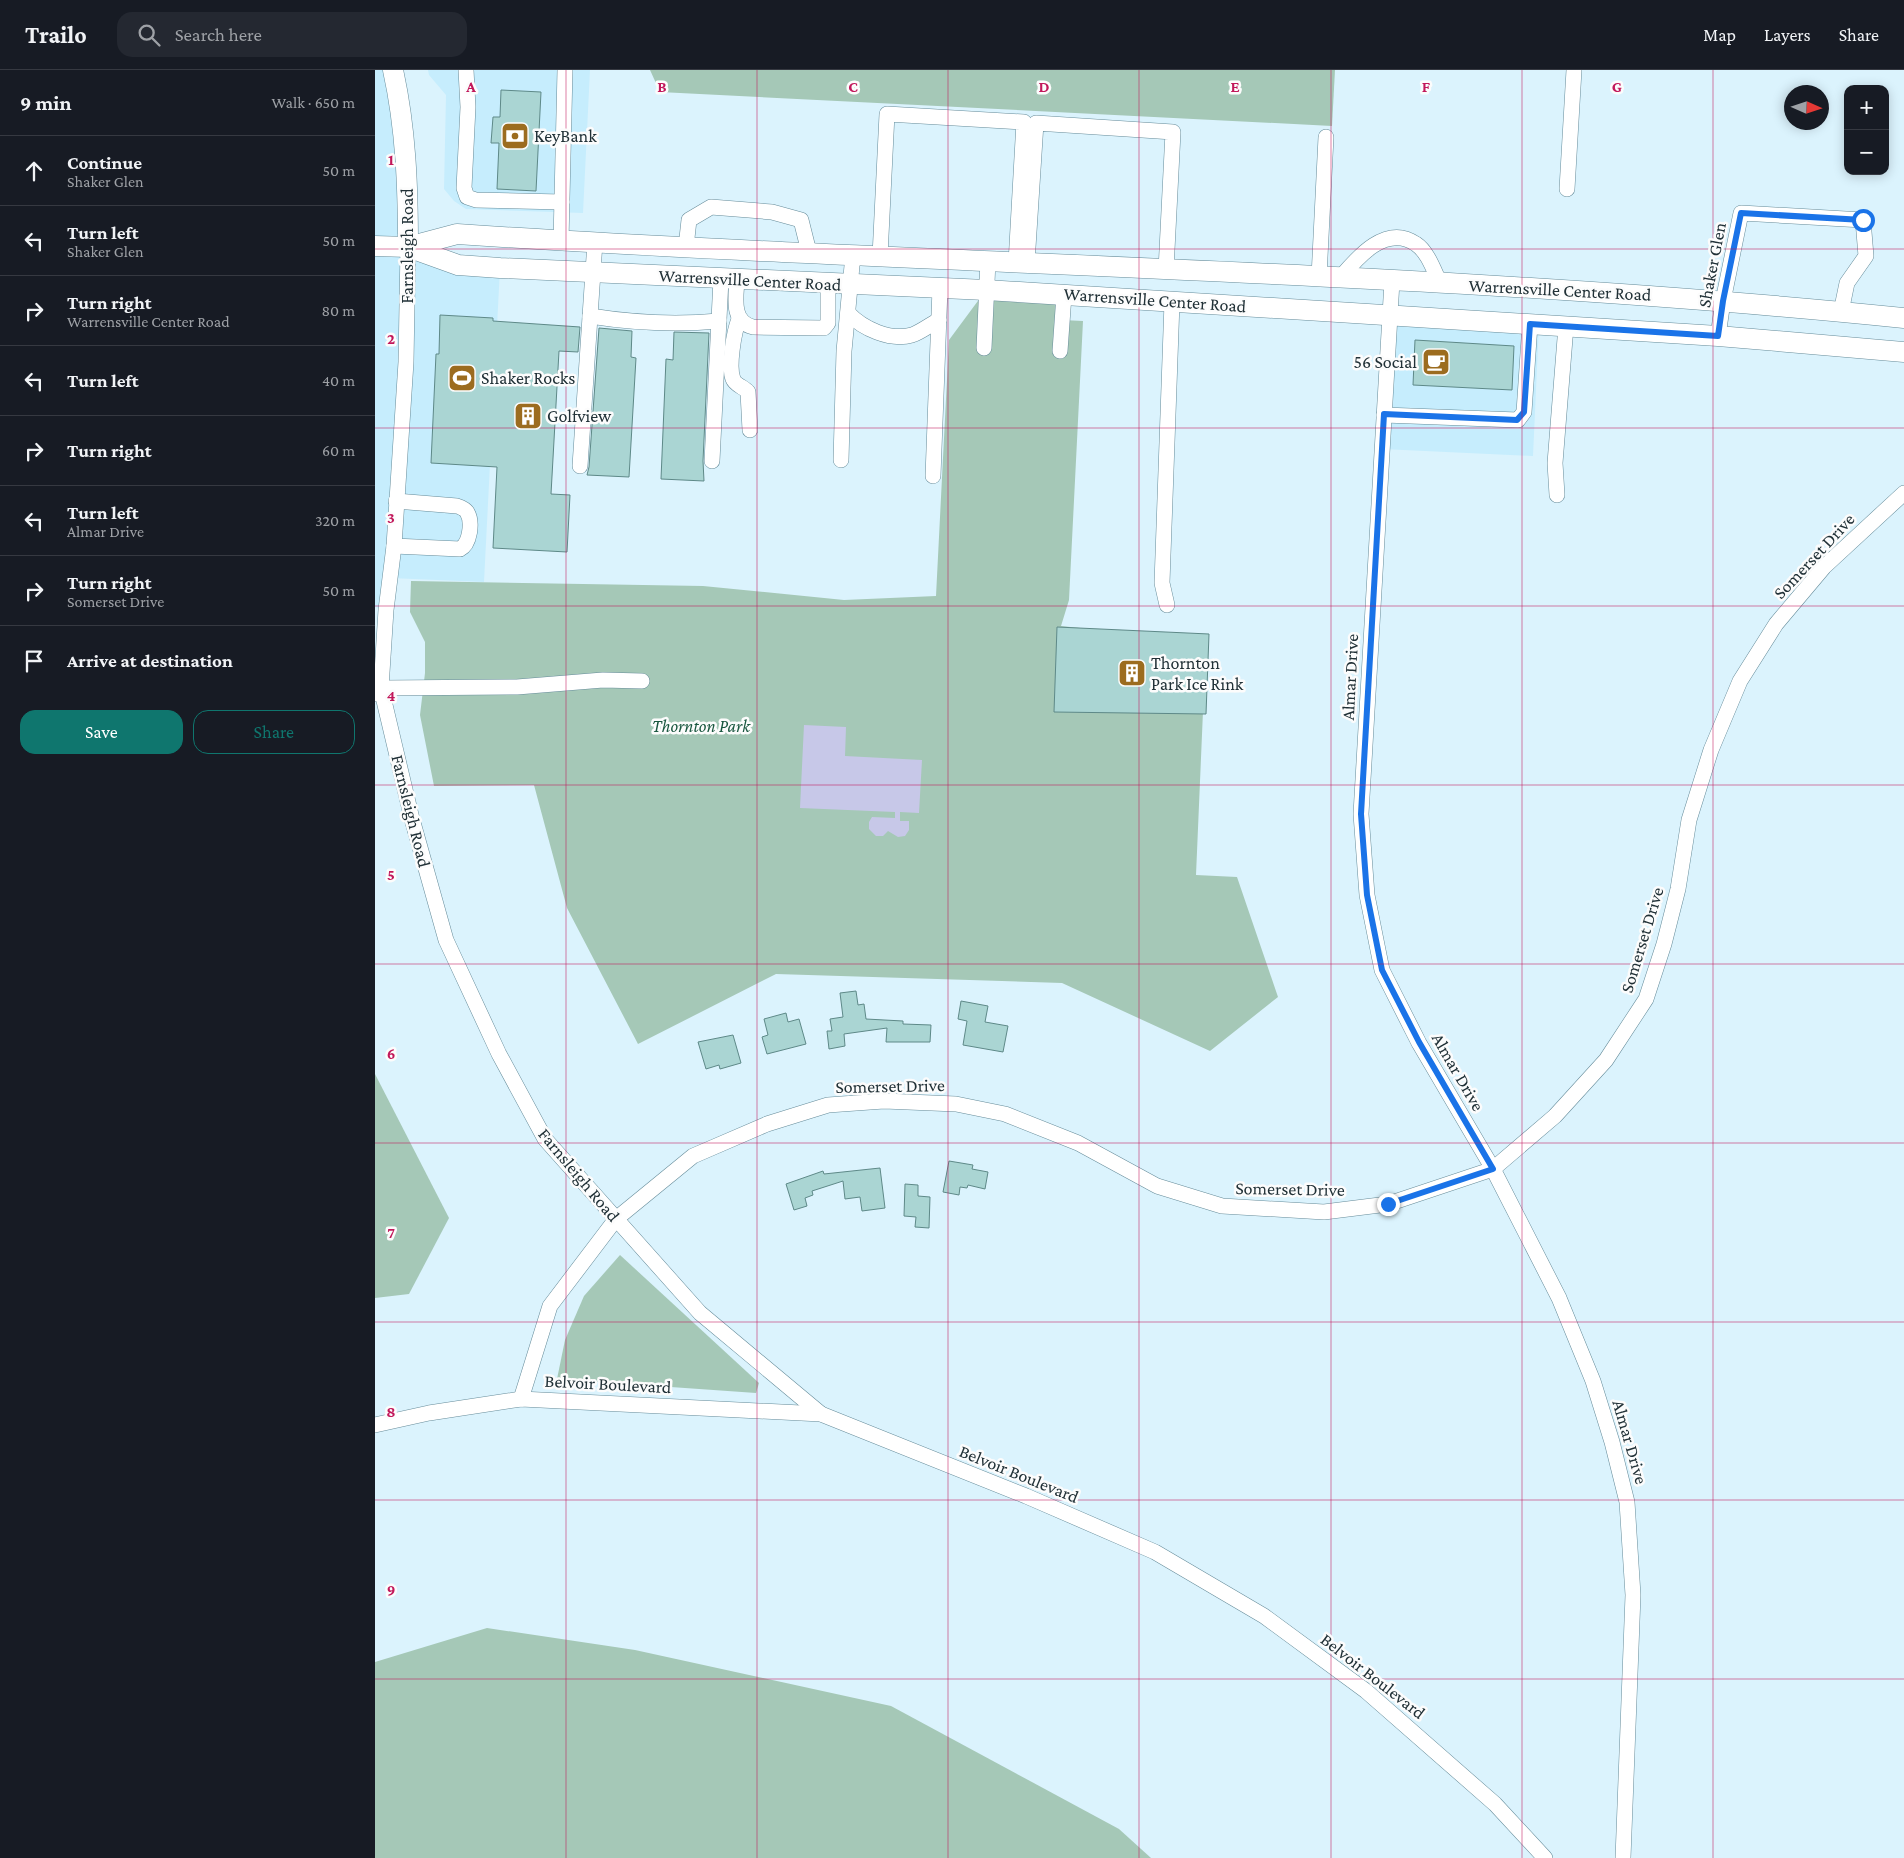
<!DOCTYPE html>
<html lang="en">
<head>
<meta charset="utf-8">
<style>
  :root { --surface:#171b24; --page:#242831; --text:#f1f3f6; --muted:#9ea1a6; --line:#363941; --accent:#0f766e }
  body { margin:0; font-family:"Crimson Pro",serif; background:var(--page); color:var(--text) }
  .controls { position:absolute; right:15px; top:15px; display:grid; overflow:hidden; border-radius:10px; box-shadow:0 2px 12px #0003 }
  .controls button { width:45px; height:45px; display:grid; place-items:center; padding:0; border:0; border-bottom:1px solid var(--line); background:var(--surface); color:var(--text); font:25px sans-serif }
  .compass { position:absolute; left:1409px; top:15px; width:45px; height:45px; border-radius:50%; background:var(--surface); box-shadow:0 2px 12px #0003; rotate:93deg }
  .stop { position:absolute; width:15px; height:15px; margin:-11px; border:4px solid #1a73e8; border-radius:50%; background:#fff }
  .stop.end { background:#1a73e8; border-color:#fff; box-shadow:0 1px 5px #0008 }
  .list { margin:0; padding:0; list-style:none }
  h2 { display:flex; justify-content:space-between; align-items:center; height:65px; margin:0; padding:0 20px; font-size:21px }
  h2 small { font-size:16px; font-weight:400; color:var(--muted) }
  .list li { display:grid; grid-template-columns:32px 1fr auto; gap:15px; align-items:center; box-sizing:border-box; height:70px; padding:0 20px; border-top:1px solid var(--line) }
  .list b { display:block; font-size:19px; white-space:nowrap }
  .list p { margin:0; font-size:16px; white-space:nowrap; color:var(--muted) }
  .list em { font-size:16px; font-style:normal; color:var(--muted) }
  .actions { display:flex; gap:10px; padding:15px 20px }
  .actions a { flex:1; padding:11px 0; border:1px solid var(--accent); border-radius:15px; text-align:center; font-size:18px; color:var(--accent) }
  .actions .main { background:var(--accent); color:#fff }
  .icon { flex:none; width:28px; height:28px; fill:none; stroke:currentColor; stroke-width:2; stroke-linecap:round; stroke-linejoin:round }
  .map { position:relative; flex:none; width:1529px; height:1788px; overflow:hidden }
  header { display:flex; align-items:center; gap:30px; box-sizing:border-box; height:70px; padding:0 25px; background:var(--surface); border-bottom:1px solid var(--line) }
  header strong { font-size:24px }
  nav { display:flex; gap:28px; margin-inline-start:auto; font-size:18px }
  .search { width:350px; height:45px; background:var(--page); display:flex; align-items:center; gap:12px; box-sizing:border-box; padding:0 18px; border-radius:15px; color:var(--muted); font-size:19px }
  main { display:flex }
  aside { flex:1; background:var(--surface) }
  .map>svg:first-child { display:block }
  .built { fill:#c6edfd }
  .green { fill:#a5c8b7 }
  .water { fill:#c7c8e8 }
  .building { fill:#aad5d3; stroke:#5e8988 }
  .lines { fill:none; stroke-linecap:round; stroke-linejoin:round }
  .minor-casing { stroke:#668c9a; stroke-width:16 }
  .major-casing { stroke:#668c9a; stroke-width:21 }
  .minor { stroke:#fff; stroke-width:15 }
  .major { stroke:#fff; stroke-width:20 }
  .route { stroke:#1a73e8; stroke-width:6 }
  .grid { fill:none; stroke:#c2185b; stroke-width:1; stroke-opacity:0.55 }
  .labels { text-anchor:middle; dominant-baseline:central; stroke-width:5; stroke-linejoin:round; paint-order:stroke }
  .poi-label { font-size:18px; fill:#213137; stroke:#fcfcfc; text-anchor:start }
  .street-label { font-size:18px; fill:#213137; stroke:#fcfcfc }
  .park-label { font-size:18px; font-style:italic; fill:#19573f; stroke:#fcfcfc }
  .grid-label { font-size:16px; text-anchor:middle; font-weight:bold; fill:#c2185b; stroke:#fcfcfc; stroke-width:5; stroke-linejoin:round; paint-order:stroke }
</style>
</head>
<body>
<header>
<strong>Trailo</strong>
<div class="search"><svg class="icon" aria-label="search" viewBox="0 0 24 24"><circle cx="10" cy="10" r="6"/><path d="M15 15l6 6"/></svg>Search here</div>
<nav><a>Map</a><a>Layers</a><a>Share</a></nav>
</header>
<main>
<aside>
<h2>9 min<small>Walk · 650 m</small></h2>
<ul class="list">
<li><svg class="icon" aria-label="ahead" viewBox="0 0 24 24"><path d="M12 20V5M6 11l6-6 6 6"/></svg><div><b>Continue</b><p>Shaker Glen</p></div><em>50 m</em></li>
<li><svg class="icon" aria-label="left" viewBox="0 0 24 24"><path d="M17 20v-9H6M10 6l-5 5 5 5"/></svg><div><b>Turn left</b><p>Shaker Glen</p></div><em>50 m</em></li>
<li><svg class="icon" aria-label="right" viewBox="0 0 24 24"><path d="M7 20v-9h11M14 6l5 5-5 5"/></svg><div><b>Turn right</b><p>Warrensville Center Road</p></div><em>80 m</em></li>
<li><svg class="icon" aria-label="left" viewBox="0 0 24 24"><path d="M17 20v-9H6M10 6l-5 5 5 5"/></svg><div><b>Turn left</b></div><em>40 m</em></li>
<li><svg class="icon" aria-label="right" viewBox="0 0 24 24"><path d="M7 20v-9h11M14 6l5 5-5 5"/></svg><div><b>Turn right</b></div><em>60 m</em></li>
<li><svg class="icon" aria-label="left" viewBox="0 0 24 24"><path d="M17 20v-9H6M10 6l-5 5 5 5"/></svg><div><b>Turn left</b><p>Almar Drive</p></div><em>320 m</em></li>
<li><svg class="icon" aria-label="right" viewBox="0 0 24 24"><path d="M7 20v-9h11M14 6l5 5-5 5"/></svg><div><b>Turn right</b><p>Somerset Drive</p></div><em>50 m</em></li>
<li><svg class="icon" aria-label="arrive" viewBox="0 0 24 24"><path d="M6 21V4h12l-3 4 3 4H6"/></svg><div><b>Arrive at destination</b></div></li>
</ul>
<div class="actions"><a class="main">Save</a><a>Share</a></div>
</aside>
<div class="map">
<svg width="1529" height="1788" viewBox="0 0 1529 1788">
  <rect width="100%" height="100%" fill="#dbf3fd"/>
  <g class="built">
    <polygon points="0,0 18,0 33,177 125,198 109,512 15,508 11,540 0,537"/>
    <polygon points="53,0 215,0 208,143 91,139 79,131 69,119 71,25 54,5"/>
    <polygon points="1015,245 1164,254 1158,386 1007,379"/>
  </g>
  <g class="green">
    <polygon points="275,0 960,0 957,56 285,22"/>
    <polygon points="611,220 689,225 687,250 708,251 694,530 686,556 831,571 821,805 862,807 903,927 835,981 687,913 401,904 263,974 192,838 159,715 59,716 45,645 50,603 50,572 35,542 36,511 328,516 469,530 561,526 574,270"/>
    <polygon points="0,1004 74,1148 34,1224 0,1228"/>
    <polygon points="245,1185 384,1313 381,1323 182,1309 190,1270 209,1226"/>
    <polygon points="112,1558 260,1580 516,1636 744,1759 776,1788 0,1788 0,1592"/>
  </g>
  <polygon class="water" points="429,655 471,657 470,686 547,690 544,743 525,742 525,751 534,751 534,760 530,766 523,767 513,761 508,766 501,766 494,759 494,752 497,747 520,748 520,742 425,738"/>
  <g class="building">
    <polygon points="126,20 166,22 161,121 122,119 124,73 116,73 118,47 125,47"/>
    <polygon points="65,245 118,248 118,251 205,257 203,282 184,281 176,424 195,425 192,482 118,478 122,397 56,393 61,284 64,284"/>
    <polygon points="224,258 257,261 256,287 261,288 254,407 212,405 214,397"/>
    <polygon points="299,262 334,263 328,391 329,411 286,409 291,289 298,290"/>
    <polygon points="1040,270 1139,276 1137,320 1038,315"/>
    <polygon points="682,557 834,564 831,644 679,642"/>
    <polygon points="481,921 483,935 489,934 491,949 528,951 528,954 556,955 555,972 511,972 512,958 469,964 470,976 454,979 452,961 457,961 455,949 468,947 465,923"/>
    <polygon points="586,931 613,936 610,952 633,956 628,982 588,975 592,951 583,949"/>
    <polygon points="411,943 413,952 424,949 431,974 392,984 387,967 393,965 389,949"/>
    <polygon points="358,965 366,993 345,999 344,995 331,999 323,972"/>
    <polygon points="574,1091 598,1095 597,1099 613,1102 610,1119 593,1115 592,1118 585,1117 584,1125 568,1122"/>
    <polygon points="505,1098 510,1138 487,1141 485,1127 470,1129 468,1111 437,1121 438,1125 430,1128 432,1136 419,1140 411,1114 448,1101 449,1104"/>
    <polygon points="530,1114 543,1115 543,1126 555,1127 554,1158 540,1157 541,1147 529,1146"/>
  </g>
  <g class="lines">
    <defs>
      <g id="minor">
        <polyline points="91,0 93,37 89,118 92,127 101,130 187,132"/>
        <polyline points="1192,119 1199,0"/>
        <polyline points="186,171 190,0"/>
        <polyline points="33,177 31,292 19,476 11,540 6,618 37,749 71,870 124,984 170,1069 325,1243 446,1344"/>
        <polyline points="311,177 314,150 336,137 397,142 426,150 434,182"/>
        <polyline points="505,186 512,44 649,52 641,193"/>
        <polyline points="652,193 661,53 798,62 791,200"/>
        <polyline points="944,207 951,67"/>
        <path d="M 965,208 C 982,188 1011,153 1041,174 C 1053,182 1059,201 1065,213"/>
        <path d="M 362,210 C 361,227 356,252 378,257 L 449,258 L 453,253 L 453,214"/>
        <polyline points="1017,211 986,744 992,825 1007,900 1044,973 1118,1099 1184,1228 1218,1311 1237,1372 1252,1432 1258,1525 1248,1788"/>
        <path d="M 473,243 C 488,259 515,271 537,265 C 546,262 556,254 564,250"/>
        <path d="M 215,246 C 259,253 300,255 344,251"/>
        <path d="M 364,249 C 359,262 353,296 358,309 C 360,315 369,317 373,322 L 375,360"/>
        <polyline points="1343,266 1348,231 1366,143 1488,150 1491,186 1472,213 1466,242"/>
        <polyline points="609,278 613,191"/>
        <polyline points="685,281 689,225"/>
        <polyline points="1009,345 1143,350 1149,342 1155,254"/>
        <polyline points="466,390 469,281 478,185"/>
        <polyline points="337,391 346,209"/>
        <polyline points="205,396 220,172"/>
        <polyline points="558,406 565,218"/>
        <polyline points="1182,425 1180,393 1191,256"/>
        <path d="M 19,476 L 85,479 C 95,474 98,452 92,442 C 90,439 85,437 82,436 L 21,431"/>
        <polyline points="792,535 787,513 797,232"/>
        <polyline points="0,624 6,618 142,617 228,610 267,611"/>
        <polyline points="146,1329 175,1236 241,1149 318,1086 392,1054 453,1035 509,1031 581,1034 630,1044 703,1073 782,1116 847,1136 949,1142 1013,1134 1118,1099 1180,1046 1231,990 1271,929 1289,874 1303,819 1314,750 1336,680 1365,611 1401,554 1449,497 1529,423"/>
        <polyline points="0,1355 54,1343 146,1329 446,1344 651,1426 780,1482 889,1546 991,1621 1120,1734 1170,1788"/>
      </g>
      <g id="major">
        <path d="M 18,0 C 31,59 33,117 33,177"/>
        <path d="M 0,176 L 33,177 L 82,164 C 564,196 1048,199 1529,248"/>
        <polyline points="33,177 83,195 125,198 611,220 1343,266 1529,282"/>
      </g>
    </defs>
    <use href="#minor" class="minor-casing"/>
    <use href="#major" class="major-casing"/>
    <use href="#minor" class="minor"/>
    <use href="#major" class="major"/>
  </g>
  <g class="lines">
    <polyline class="route" points="1013,1134 1118,1099 1044,972 1007,900 992,825 986,744 1009,344 1142,350 1149,342 1155,254 1343,266 1348,231 1366,143 1488,150"/>
  </g>
  <path class="grid" d="M 191,0 L 191,1788M 382,0 L 382,1788M 573,0 L 573,1788M 764,0 L 764,1788M 956,0 L 956,1788M 1147,0 L 1147,1788M 1338,0 L 1338,1788M 0,179 L 1529,179M 0,358 L 1529,358M 0,536 L 1529,536M 0,715 L 1529,715M 0,894 L 1529,894M 0,1073 L 1529,1073M 0,1252 L 1529,1252M 0,1430 L 1529,1430M 0,1609 L 1529,1609"/>
  <defs>
    <symbol id="bank-square" viewBox="-11 -11 22 22"><rect x="-9" y="-9" width="18" height="18" rx="4" fill="#9c6c1f" stroke="#fcfcfc"/><path d="M-6-4H6V4H-6ZM0-2.3a2.3 2.3 0 1 0 0 4.6a2.3 2.3 0 1 0 0-4.6Z" fill="#fff"/></symbol>
    <symbol id="cafe-square" viewBox="-11 -11 22 22"><rect x="-9" y="-9" width="18" height="18" rx="4" fill="#9c6c1f" stroke="#fcfcfc"/><path d="M-5.5-4.5H6V0H3Q3 3.5 0 3.5H-2.5Q-5.5 3.5-5.5 0ZM3-3.2v2h1.7v-2ZM-6 4.5H4V6H-6Z" fill="#fff"/></symbol>
    <symbol id="stadium-square" viewBox="-11 -11 22 22"><rect x="-9" y="-9" width="18" height="18" rx="4" fill="#9c6c1f" stroke="#fcfcfc"/><path d="M0-5a6.5 5 0 1 0 0 10a6.5 5 0 1 0 0-10ZM-3.5-1.8h7v3.6h-7Z" fill="#fff"/></symbol>
    <symbol id="building-square" viewBox="-11 -11 22 22"><rect x="-9" y="-9" width="18" height="18" rx="4" fill="#9c6c1f" stroke="#fcfcfc"/><path d="M-4-6H4V6H1V3H-1V6H-4ZM-2.5-4.3h1.7v1.8h-1.7ZM.8-4.3h1.7v1.8H.8ZM-2.5-1h1.7V.8h-1.7ZM.8-1h1.7V.8H.8Z" fill="#fff"/></symbol>
  </defs>
  <g fill-rule="evenodd">
    <use href="#bank-square" x="124" y="50" width="32" height="32"/>
    <use href="#cafe-square" x="1045" y="276" width="32" height="32"/>
    <use href="#stadium-square" x="71" y="292" width="32" height="32"/>
    <use href="#building-square" x="137" y="330" width="32" height="32"/>
    <use href="#building-square" x="741" y="587" width="32" height="32"/>
  </g>
  <g class="labels">
    <g class="poi-label">
      <text x="159" y="66">KeyBank</text>
      <text x="1042" y="292" text-anchor="end">56 Social</text>
      <text x="106" y="308">Shaker Rocks</text>
      <text x="172" y="346">Golfview</text>
      <text x="776" y="593">Thornton<tspan x="776" dy="21">Park Ice Rink</tspan></text>
    </g>
    <g class="street-label">
      <text transform="translate(32 176) rotate(-90)">Farnsleigh Road</text>
      <text transform="translate(1337 195) rotate(-79)">Shaker Glen</text>
      <text transform="translate(375 210) rotate(3)">Warrensville Center Road</text>
      <text transform="translate(1185 220) rotate(3)">Warrensville Center Road</text>
      <text transform="translate(780 230) rotate(4)">Warrensville Center Road</text>
      <text transform="translate(1439 486) rotate(-47)">Somerset Drive</text>
      <text transform="translate(975 607) rotate(-87)">Almar Drive</text>
      <text transform="translate(36 741) rotate(76)">Farnsleigh Road</text>
      <text transform="translate(1267 870) rotate(-73)">Somerset Drive</text>
      <text transform="translate(1083 1002) rotate(60)">Almar Drive</text>
      <text transform="translate(515 1016) rotate(-1)">Somerset Drive</text>
      <text transform="translate(204 1105) rotate(50)">Farnsleigh Road</text>
      <text transform="translate(915 1119) rotate(1)">Somerset Drive</text>
      <text transform="translate(233 1314) rotate(3)">Belvoir Boulevard</text>
      <text transform="translate(1255 1372) rotate(74)">Almar Drive</text>
      <text transform="translate(644 1404) rotate(22)">Belvoir Boulevard</text>
      <text transform="translate(998 1606) rotate(38)">Belvoir Boulevard</text>
    </g>
    <g class="park-label">
      <text x="326" y="656">Thornton Park</text>
    </g>
  </g>
  <g class="grid-label">
    <text x="96" y="22">A</text>
    <text x="287" y="22">B</text>
    <text x="478" y="22">C</text>
    <text x="669" y="22">D</text>
    <text x="860" y="22">E</text>
    <text x="1051" y="22">F</text>
    <text x="1242" y="22">G</text>
    <text x="16" y="95">1</text>
    <text x="16" y="274">2</text>
    <text x="16" y="453">3</text>
    <text x="16" y="631">4</text>
    <text x="16" y="810">5</text>
    <text x="16" y="989">6</text>
    <text x="16" y="1168">7</text>
    <text x="16" y="1347">8</text>
    <text x="16" y="1525">9</text>
  </g>
</svg>
<div class="controls">
<button>+</button>
<button>−</button>
</div>
<svg class="compass" viewBox="-18 -18 36 36"><path d="M0-13l5 13h-10z" fill="#e53935"/><path d="M0 13l5-13h-10z" fill="#9ea1a6"/></svg>
<div class="stop" style="left:1488px;top:150px"></div>
<div class="stop end" style="left:1013px;top:1134px"></div>
</div>
</main>
</body>
</html>
